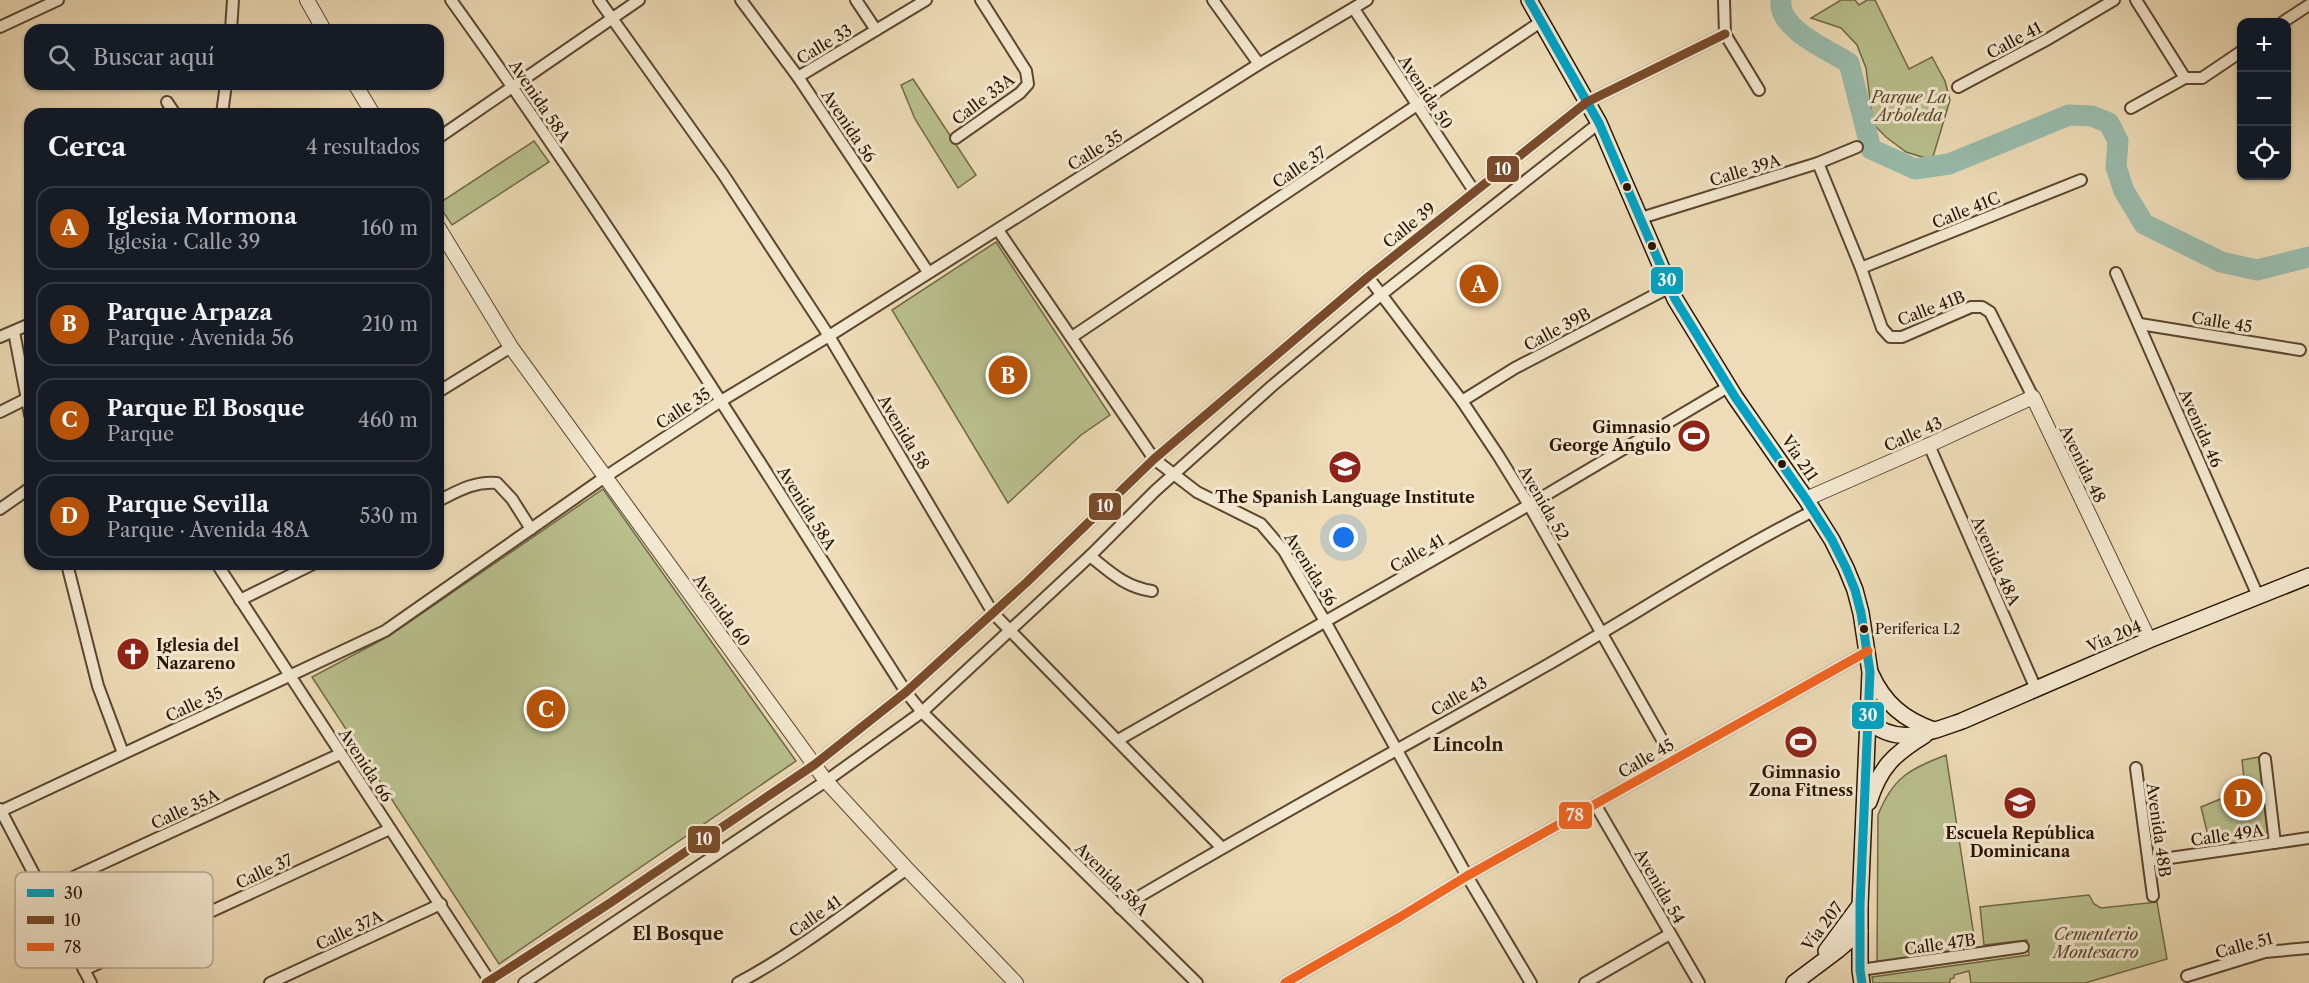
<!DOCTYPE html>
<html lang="es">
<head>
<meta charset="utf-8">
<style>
  :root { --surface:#171b24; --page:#20242c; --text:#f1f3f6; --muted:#9ea1a6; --line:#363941; --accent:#b45309 }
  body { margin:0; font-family:"Libre Caslon Text",serif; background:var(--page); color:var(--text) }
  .controls { position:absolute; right:18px; top:18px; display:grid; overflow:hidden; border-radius:12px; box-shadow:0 2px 4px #0004 }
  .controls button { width:54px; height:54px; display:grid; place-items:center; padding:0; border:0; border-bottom:2px solid var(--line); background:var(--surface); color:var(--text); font:30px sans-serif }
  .you { position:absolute; left:1344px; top:538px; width:21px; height:21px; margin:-15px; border:4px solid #fff; border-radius:50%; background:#1a73e8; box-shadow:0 0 0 9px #1a73e833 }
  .badge { display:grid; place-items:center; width:39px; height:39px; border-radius:50%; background:var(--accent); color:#fff; font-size:20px; font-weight:700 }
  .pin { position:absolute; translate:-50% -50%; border:3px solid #fff; box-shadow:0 2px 6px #0006 }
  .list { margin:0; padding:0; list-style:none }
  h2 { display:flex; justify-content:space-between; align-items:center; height:78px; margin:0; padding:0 24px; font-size:26px }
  h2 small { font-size:20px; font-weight:400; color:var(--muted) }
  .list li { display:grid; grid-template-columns:39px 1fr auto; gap:18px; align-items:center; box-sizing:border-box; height:84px; margin:0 12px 12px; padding:0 12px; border:2px solid var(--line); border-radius:18px }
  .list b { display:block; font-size:22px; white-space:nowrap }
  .list p { margin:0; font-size:20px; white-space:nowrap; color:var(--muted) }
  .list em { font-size:20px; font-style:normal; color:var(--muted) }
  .icon { flex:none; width:33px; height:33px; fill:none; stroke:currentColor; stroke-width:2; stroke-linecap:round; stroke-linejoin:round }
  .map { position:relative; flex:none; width:2309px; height:983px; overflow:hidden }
  .search { position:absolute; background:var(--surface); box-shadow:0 2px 4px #0004; left:24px; top:24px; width:420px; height:66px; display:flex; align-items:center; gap:15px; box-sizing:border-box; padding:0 21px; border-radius:18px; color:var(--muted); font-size:22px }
  .panel { position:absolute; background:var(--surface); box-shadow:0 2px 4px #0004; left:24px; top:108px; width:420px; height:462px; border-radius:18px }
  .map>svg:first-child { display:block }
  .green { fill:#b9c08e; stroke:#726a47; stroke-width:1.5 }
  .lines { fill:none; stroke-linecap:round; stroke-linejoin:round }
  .river { stroke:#99bcad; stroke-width:21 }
  .minor-casing { stroke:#5c462e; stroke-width:14 }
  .tertiary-casing { stroke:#5c462e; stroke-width:16 }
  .secondary-casing { stroke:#2b1400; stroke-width:18 }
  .minor { stroke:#f3e8d0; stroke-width:10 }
  .tertiary { stroke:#f3e8d0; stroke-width:14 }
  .secondary { stroke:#f3e8d0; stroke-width:15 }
  .bus-1-casing { stroke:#f3e8d0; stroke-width:14 }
  .bus-2-casing { stroke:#f3e8d0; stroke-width:14 }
  .bus-3-casing { stroke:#f3e8d0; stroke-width:14 }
  .bus-1 { stroke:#02a2c4; stroke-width:9 }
  .bus-2 { stroke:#7a4b2a; stroke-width:9 }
  .bus-3 { stroke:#f26522; stroke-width:9 }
  .bus-dot { fill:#2b1400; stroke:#f3e8d0; stroke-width:2 }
  .labels { text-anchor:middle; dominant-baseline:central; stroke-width:6; stroke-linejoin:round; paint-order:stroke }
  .bus-label { font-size:14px; fill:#2b1400; stroke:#f3e8d0; text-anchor:start }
  .street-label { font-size:16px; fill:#2b1400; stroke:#f3e8d0 }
  .park-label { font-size:16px; font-style:italic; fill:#56482b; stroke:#f3e8d0 }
  .poi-label { font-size:16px; font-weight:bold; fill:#2b1400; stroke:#f3e8d0 }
  .neighbourhood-label { font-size:18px; font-weight:bold; fill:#2b1400; stroke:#f3e8d0 }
  .key { fill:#f3e8d0; stroke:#b7a892; stroke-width:1.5 }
  .key-label { font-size:16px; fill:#2b1400 }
  .line-badge { stroke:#f3e8d0; stroke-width:2 }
  .badge-label { font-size:16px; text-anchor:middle; font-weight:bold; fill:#fff }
</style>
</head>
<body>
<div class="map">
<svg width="2309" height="983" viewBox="0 0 2309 983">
  <rect width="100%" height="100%" fill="#eddcb7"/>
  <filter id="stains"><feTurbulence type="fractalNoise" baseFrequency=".00333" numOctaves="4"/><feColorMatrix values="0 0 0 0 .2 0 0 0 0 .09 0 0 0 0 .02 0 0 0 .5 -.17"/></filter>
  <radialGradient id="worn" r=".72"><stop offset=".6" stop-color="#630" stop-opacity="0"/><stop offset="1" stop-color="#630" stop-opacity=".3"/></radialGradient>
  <g class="green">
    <polygon points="1841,0 1855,0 1859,5 1867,0 1875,0 1909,69 1932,57 1945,81 1950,100 1932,160 1906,152 1886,137 1873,124 1866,68 1857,45 1841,28 1811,18"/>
    <polygon points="913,79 976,175 958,188 915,119 901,85"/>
    <polygon points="534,141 549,162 452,225 438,204"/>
    <polygon points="996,242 1110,415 1081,435 1008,503 892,310"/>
    <polygon points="603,489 796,761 499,964 312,677 389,636"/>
    <path d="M 1946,755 L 1976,949 L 1877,962 L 1878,815 C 1893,777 1910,769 1946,755 Z"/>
    <polygon points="2259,757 2268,840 2211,848 2201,807 2245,789 2242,760"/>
    <polygon points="2089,895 2094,904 2101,908 2157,902 2167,959 2085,983 1971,983 1969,971 1954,975 1954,978 1950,979 1950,983 1873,983 1872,977 2029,955 2027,940 1984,945 1980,907"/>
  </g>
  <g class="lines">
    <path class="river" d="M 1781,0 C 1777,29 1829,50 1849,63 L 1871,149 L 1915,169 L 1949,164 L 2069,115 L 2092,116 L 2109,123 L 2118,141 L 2116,167 L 2124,191 L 2144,224 L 2221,262 L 2257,270 L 2309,257"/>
    <defs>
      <g id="minor">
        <path d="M 451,0 C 612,224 758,460 906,692 L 922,712 L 1197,983"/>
        <polyline points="599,0 723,174 829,336 993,613 1221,847"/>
        <polyline points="741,0 798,77 928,272"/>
        <polyline points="856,0 876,30"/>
        <polyline points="1213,0 1259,64"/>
        <polyline points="1724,0 1725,34 1759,90"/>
        <polyline points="2136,0 2185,78"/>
        <polyline points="1354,9 1474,191"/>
        <polyline points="2283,22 2309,5"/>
        <polyline points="0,27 58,0"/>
        <polyline points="231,30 233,0"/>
        <polyline points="798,77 926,0"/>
        <polyline points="1958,87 2048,39 2114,0"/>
        <polyline points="167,102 175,114"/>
        <polyline points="2131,108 2185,78 2202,78 2242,51"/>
        <polyline points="222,114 226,84"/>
        <polyline points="438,138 639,0"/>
        <polyline points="956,138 1020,93 1028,84 1026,71 981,0"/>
        <polyline points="1818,163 1861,268 1882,328 1890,337 1902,337 1971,307 1982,307 1990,312 2033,397"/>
        <polyline points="1641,218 1818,163 1857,147"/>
        <polyline points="998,230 1154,459 1197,492 1261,524 1284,551 1326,623 1467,876 1531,983"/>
        <polyline points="1861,268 2081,180"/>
        <polyline points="2116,273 2258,596"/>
        <polyline points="1368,277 1462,401 1498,455 1529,505 1673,759"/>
        <polyline points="2140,324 2300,350"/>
        <polyline points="14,332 30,415"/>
        <polyline points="0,337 30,324"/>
        <polyline points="1072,337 1542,21"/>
        <polyline points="438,392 511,347"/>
        <polyline points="1462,401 1515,368 1670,287"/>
        <polyline points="0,412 26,399"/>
        <polyline points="1929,445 2036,689"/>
        <path d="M 438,501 C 458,491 474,481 497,483 L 512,499 L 531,529"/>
        <polyline points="0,509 30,488"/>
        <path d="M 1090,556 C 1110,572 1125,587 1152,591"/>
        <polyline points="67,564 98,686 123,753"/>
        <polyline points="217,564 491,983"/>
        <polyline points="240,600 313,564"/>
        <polyline points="1118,740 1529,505 1728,387"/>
        <polyline points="2265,759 2275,843"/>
        <polyline points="2136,768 2153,896"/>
        <polyline points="1595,804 1699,983"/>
        <polyline points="0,809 91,983"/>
        <polyline points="1,811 385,631 605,477 721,401 829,336 1259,64 1367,0"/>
        <polyline points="2149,861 2309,838"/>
        <polyline points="43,891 340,754"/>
        <path d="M 1120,908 C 1259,825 1402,748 1542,668 C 1633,616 1720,558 1813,511"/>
        <polyline points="84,970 390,829"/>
        <polyline points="1860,970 2023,947"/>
        <polyline points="2187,976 2265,952 2309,948"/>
        <polyline points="270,983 441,904"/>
        <polyline points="486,983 610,903 814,765 906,692 1027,582 1154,459 1368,277 1587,102 1725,34"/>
        <polyline points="524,983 826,781 922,712 1090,556 1155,491 1272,386 1382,294 1599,123"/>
        <path d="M 738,983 C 798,951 852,908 907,869"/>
        <polyline points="1285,983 1400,917 1467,876 1868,651"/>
        <polyline points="1585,983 1670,934"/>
      </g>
      <g id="tertiary">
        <polyline points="307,0 324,30"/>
        <polyline points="355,84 373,114"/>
        <polyline points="438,227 511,347 826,781 907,869 1016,983"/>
        <polyline points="1806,499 1929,445 2033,397 2149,640"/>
      </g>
      <g id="secondary">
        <polyline points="1529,0 1599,123 1675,299 1735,397 1806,499 1832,540 1846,568 1855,590 1861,613 1870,672 1860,905 1860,970 1862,983"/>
        <path d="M 1871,674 C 1884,703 1904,720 1934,730"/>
        <path d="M 1869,721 C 1897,747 1930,732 1962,721 L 2149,640 L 2309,576"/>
        <path d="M 1869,802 C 1880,767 1894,754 1925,735"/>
        <polyline points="1826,951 1860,905"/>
        <polyline points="1794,983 1838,950 1860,931"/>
      </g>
    </defs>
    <use href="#minor" class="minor-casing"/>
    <use href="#tertiary" class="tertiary-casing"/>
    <use href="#secondary" class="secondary-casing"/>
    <use href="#minor" class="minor"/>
    <use href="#tertiary" class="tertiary"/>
    <use href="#secondary" class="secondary"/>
    <defs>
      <polyline id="bus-1" points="1529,0 1599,123 1675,299 1735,397 1806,499 1832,540 1846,568 1855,590 1861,613 1870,672 1860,905 1860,970 1862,983"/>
      <polyline id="bus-2" points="486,983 610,903 814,765 906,692 1027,582 1154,459 1368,277 1587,102 1725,34"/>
      <polyline id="bus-3" points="1285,983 1400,917 1467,876 1868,651"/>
    </defs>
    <use href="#bus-1" class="bus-1-casing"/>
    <use href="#bus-2" class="bus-2-casing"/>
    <use href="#bus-3" class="bus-3-casing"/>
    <use href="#bus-1" class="bus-1"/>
    <use href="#bus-2" class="bus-2"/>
    <use href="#bus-3" class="bus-3"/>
  </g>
  <defs>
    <symbol id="stadium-disc" viewBox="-11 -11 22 22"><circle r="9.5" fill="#8f2418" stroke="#f3e8d0"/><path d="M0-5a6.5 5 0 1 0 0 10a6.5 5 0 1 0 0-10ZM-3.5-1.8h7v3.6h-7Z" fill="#fff"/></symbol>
    <symbol id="school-disc" viewBox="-11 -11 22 22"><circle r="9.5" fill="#8f2418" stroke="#f3e8d0"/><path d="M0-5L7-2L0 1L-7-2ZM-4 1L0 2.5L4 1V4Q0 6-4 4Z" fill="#fff"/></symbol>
    <symbol id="church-disc" viewBox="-11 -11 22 22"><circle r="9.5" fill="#8f2418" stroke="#f3e8d0"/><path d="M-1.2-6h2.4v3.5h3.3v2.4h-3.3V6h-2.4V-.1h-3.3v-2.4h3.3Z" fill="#fff"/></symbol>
  </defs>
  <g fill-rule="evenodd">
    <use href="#stadium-disc" x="1675" y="417" width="38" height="38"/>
    <use href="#school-disc" x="1326" y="448" width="38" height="38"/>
    <use href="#church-disc" x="114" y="635" width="38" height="38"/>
    <use href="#stadium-disc" x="1782" y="723" width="38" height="38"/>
    <use href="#school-disc" x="2001" y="784" width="38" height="38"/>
  </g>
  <g class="bus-dot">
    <circle cx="1627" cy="187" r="5"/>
    <circle cx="1652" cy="246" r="5"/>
    <circle cx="1782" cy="464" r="5"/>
    <circle cx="1864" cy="629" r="5"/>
  </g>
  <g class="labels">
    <g class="bus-label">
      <text x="1875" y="629">Periferica L2</text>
    </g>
    <g class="street-label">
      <text transform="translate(2014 40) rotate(-28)">Calle 41</text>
      <text transform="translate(824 44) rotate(-31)">Calle 33</text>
      <text transform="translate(1426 92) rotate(57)">Avenida 50</text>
      <text transform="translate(983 99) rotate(-37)">Calle 33A</text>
      <text transform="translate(540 101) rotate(56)">Avenida 58A</text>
      <text transform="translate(849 126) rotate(56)">Avenida 56</text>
      <text transform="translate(1095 150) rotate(-32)">Calle 35</text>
      <text transform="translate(1299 167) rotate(-34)">Calle 37</text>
      <text transform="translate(1745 170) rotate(-17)">Calle 39A</text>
      <text transform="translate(1966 210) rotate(-22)">Calle 41C</text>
      <text transform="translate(1409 225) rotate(-39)">Calle 39</text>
      <text transform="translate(1931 308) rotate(-21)">Calle 41B</text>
      <text transform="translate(2222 322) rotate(9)">Calle 45</text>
      <text transform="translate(1557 329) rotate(-28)">Calle 39B</text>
      <text transform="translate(683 408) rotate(-33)">Calle 35</text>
      <text transform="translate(2201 428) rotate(66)">Avenida 46</text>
      <text transform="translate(904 432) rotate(59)">Avenida 58</text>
      <text transform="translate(1913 434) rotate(-24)">Calle 43</text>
      <text transform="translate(1800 458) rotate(56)">Vía 211</text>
      <text transform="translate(2083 464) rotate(64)">Avenida 48</text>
      <text transform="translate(1544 503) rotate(60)">Avenida 52</text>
      <text transform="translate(807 508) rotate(58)">Avenida 58A</text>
      <text transform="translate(1417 553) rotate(-30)">Calle 41</text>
      <text transform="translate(1996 561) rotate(66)">Avenida 48A</text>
      <text transform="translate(1311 569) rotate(58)">Avenida 56</text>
      <text transform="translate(722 610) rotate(54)">Avenida 60</text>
      <text transform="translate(2114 636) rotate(-23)">Vía 204</text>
      <text transform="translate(1459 696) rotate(-30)">Calle 43</text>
      <text transform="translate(194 704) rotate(-25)">Calle 35</text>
      <text transform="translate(1646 758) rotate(-30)">Calle 45</text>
      <text transform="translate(366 765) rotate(57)">Avenida 66</text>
      <text transform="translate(185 809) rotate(-25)">Calle 35A</text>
      <text transform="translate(2159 830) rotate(82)">Avenida 48B</text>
      <text transform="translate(2227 835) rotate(-8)">Calle 49A</text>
      <text transform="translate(264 871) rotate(-25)">Calle 37</text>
      <text transform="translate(1112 879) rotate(45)">Avenida 58A</text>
      <text transform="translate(1660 886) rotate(60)">Avenida 54</text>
      <text transform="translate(815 916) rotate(-35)">Calle 41</text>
      <text transform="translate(1822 926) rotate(-53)">Vía 207</text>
      <text transform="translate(349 930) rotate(-25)">Calle 37A</text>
      <text transform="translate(1940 944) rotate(-8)">Calle 47B</text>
      <text transform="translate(2244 945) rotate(-15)">Calle 51</text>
    </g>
    <g class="park-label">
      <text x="1909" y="97">Parque La<tspan x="1909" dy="18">Arboleda</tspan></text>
      <text x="2096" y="934">Cementerio<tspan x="2096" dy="18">Montesacro</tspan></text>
    </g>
    <g class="poi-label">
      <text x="1671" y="427" text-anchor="end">Gimnasio<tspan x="1671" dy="18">George Angulo</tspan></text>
      <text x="1345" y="497">The Spanish Language Institute</text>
      <text x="156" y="645" text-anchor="start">Iglesia del<tspan x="156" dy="18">Nazareno</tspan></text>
      <text x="1801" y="772">Gimnasio<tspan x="1801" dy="18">Zona Fitness</tspan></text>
      <text x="2020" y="833">Escuela República<tspan x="2020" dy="18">Dominicana</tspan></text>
    </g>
    <g class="neighbourhood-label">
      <text x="1468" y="745">Lincoln</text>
      <text x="678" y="934">El Bosque</text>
    </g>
  </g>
  <rect x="15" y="872" width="198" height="96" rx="9" class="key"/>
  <rect x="27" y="889" width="27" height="8" fill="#02a2c4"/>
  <rect x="27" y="916" width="27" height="8" fill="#7a4b2a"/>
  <rect x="27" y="943" width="27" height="8" fill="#f26522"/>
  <g class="key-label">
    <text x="64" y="899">30</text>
    <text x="64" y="926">10</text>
    <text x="64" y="953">78</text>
  </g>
  <g class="line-badge">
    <rect x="1486" y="155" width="34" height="28" rx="6" fill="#7a4b2a"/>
    <rect x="1650" y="266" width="34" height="29" rx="6" fill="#02a2c4"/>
    <rect x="1088" y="492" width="34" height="29" rx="6" fill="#7a4b2a"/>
    <rect x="1851" y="701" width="34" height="29" rx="6" fill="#02a2c4"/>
    <rect x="1558" y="801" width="35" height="29" rx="6" fill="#f26522"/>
    <rect x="687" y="825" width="34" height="29" rx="6" fill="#7a4b2a"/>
  </g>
  <g class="badge-label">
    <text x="1503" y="175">10</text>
    <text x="1667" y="286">30</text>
    <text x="1105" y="512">10</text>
    <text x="1868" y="721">30</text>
    <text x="1575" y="821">78</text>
    <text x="704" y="845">10</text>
  </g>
  <rect width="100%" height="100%" filter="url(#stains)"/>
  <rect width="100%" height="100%" fill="url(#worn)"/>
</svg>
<div class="controls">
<button>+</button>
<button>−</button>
<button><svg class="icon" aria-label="locate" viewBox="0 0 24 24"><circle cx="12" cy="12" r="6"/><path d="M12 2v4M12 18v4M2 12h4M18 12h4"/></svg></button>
</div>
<div class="you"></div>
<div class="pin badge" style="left:1479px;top:284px">A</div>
<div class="pin badge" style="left:1008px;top:375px">B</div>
<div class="pin badge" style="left:546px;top:709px">C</div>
<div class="pin badge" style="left:2243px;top:798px">D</div>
<div class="search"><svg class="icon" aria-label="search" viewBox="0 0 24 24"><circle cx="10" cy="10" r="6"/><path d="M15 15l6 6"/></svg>Buscar aquí</div>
<section class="panel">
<h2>Cerca<small>4 resultados</small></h2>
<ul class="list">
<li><span class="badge">A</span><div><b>Iglesia Mormona</b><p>Iglesia · Calle 39</p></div><em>160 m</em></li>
<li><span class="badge">B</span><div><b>Parque Arpaza</b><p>Parque · Avenida 56</p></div><em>210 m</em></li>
<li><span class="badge">C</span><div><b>Parque El Bosque</b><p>Parque</p></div><em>460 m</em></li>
<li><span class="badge">D</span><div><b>Parque Sevilla</b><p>Parque · Avenida 48A</p></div><em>530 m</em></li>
</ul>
</section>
</div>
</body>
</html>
